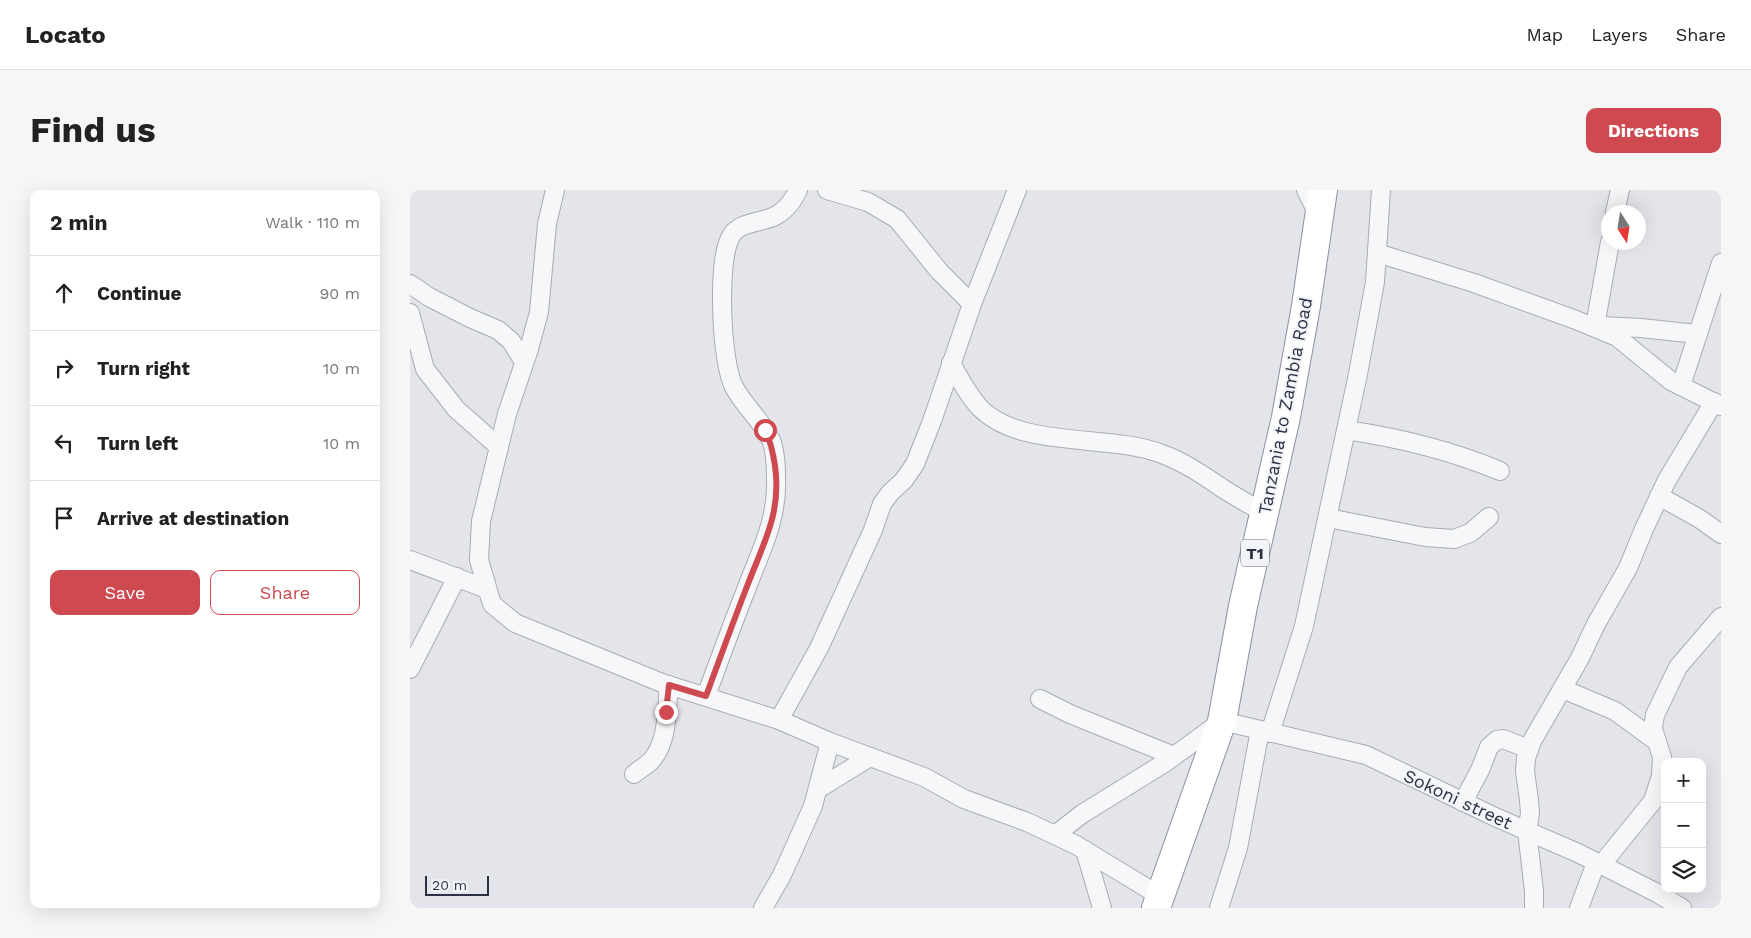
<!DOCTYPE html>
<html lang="en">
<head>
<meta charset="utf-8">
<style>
	:root { --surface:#fff; --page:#f6f6f6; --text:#222; --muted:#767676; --line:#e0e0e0; --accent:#cf4951 }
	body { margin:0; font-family:"Work Sans",sans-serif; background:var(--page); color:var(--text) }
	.controls { position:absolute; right:15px; bottom:15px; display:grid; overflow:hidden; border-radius:10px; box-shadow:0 5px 20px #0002 }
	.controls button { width:45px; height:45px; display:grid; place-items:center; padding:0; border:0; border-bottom:1px solid var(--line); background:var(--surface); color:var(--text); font:25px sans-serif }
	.compass { position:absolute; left:1191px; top:15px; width:45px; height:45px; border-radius:50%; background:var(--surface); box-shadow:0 5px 20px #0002; rotate:168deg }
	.scale { position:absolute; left:15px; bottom:12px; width:64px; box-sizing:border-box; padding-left:5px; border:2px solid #2a3143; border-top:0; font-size:14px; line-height:18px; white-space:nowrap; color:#2a3143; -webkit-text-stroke:4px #f3f4f8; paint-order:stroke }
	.stop { position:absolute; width:15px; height:15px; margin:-11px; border:4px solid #cf4951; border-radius:50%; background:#fff }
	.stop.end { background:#cf4951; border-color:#fff; box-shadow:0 1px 5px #0008 }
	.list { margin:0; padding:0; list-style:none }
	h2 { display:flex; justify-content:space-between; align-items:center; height:65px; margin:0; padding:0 20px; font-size:21px }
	h2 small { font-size:16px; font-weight:400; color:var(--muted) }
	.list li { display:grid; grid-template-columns:32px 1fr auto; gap:15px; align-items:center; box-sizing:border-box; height:75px; padding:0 20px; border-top:1px solid var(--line) }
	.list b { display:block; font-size:19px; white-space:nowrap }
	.list em { font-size:16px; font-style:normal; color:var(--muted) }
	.actions { display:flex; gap:10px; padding:15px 20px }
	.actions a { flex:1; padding:11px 0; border:1px solid var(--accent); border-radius:10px; text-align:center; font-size:18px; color:var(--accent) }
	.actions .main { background:var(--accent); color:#fff }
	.icon { flex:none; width:28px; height:28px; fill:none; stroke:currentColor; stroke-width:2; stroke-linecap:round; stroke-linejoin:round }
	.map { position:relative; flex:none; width:1311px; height:718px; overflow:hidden; border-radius:10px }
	header { display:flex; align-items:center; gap:30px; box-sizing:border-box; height:70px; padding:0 25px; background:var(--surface); border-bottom:1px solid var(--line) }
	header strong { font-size:24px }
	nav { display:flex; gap:28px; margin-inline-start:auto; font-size:18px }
	.intro { display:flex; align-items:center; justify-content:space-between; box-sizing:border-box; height:120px; padding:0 30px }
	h1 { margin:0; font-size:35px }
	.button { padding:12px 22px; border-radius:10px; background:var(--accent); color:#fff; font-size:18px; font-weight:700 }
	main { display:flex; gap:30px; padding:0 30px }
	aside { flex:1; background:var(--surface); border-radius:10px; box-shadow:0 5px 20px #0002 }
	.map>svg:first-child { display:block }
</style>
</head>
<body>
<header>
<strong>Locato</strong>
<nav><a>Map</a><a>Layers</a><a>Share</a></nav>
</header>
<div class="intro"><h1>Find us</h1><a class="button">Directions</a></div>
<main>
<aside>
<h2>2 min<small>Walk · 110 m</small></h2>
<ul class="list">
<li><svg class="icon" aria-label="ahead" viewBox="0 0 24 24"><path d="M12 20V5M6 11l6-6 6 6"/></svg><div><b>Continue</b></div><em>90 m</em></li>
<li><svg class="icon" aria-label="right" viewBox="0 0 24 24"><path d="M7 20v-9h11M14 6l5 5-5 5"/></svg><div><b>Turn right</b></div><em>10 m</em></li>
<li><svg class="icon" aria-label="left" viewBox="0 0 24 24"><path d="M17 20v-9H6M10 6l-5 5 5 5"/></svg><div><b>Turn left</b></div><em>10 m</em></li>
<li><svg class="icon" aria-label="arrive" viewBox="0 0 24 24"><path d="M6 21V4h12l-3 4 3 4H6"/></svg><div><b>Arrive at destination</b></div></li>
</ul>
<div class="actions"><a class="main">Save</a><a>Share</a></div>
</aside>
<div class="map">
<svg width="1311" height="718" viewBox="0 0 1311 718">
	<rect width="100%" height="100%" fill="#e3e5eb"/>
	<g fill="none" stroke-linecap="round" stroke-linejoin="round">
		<defs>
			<g id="street">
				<polyline points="145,0 137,34 129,122 119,159 97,224 71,331 69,370 82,414 105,433 252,493 369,530 420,552 514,587 554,609 617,632 666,655 750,706"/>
				<polyline points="417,0 458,12 487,29 529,81 562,114"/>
				<polyline points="896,0 909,26"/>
				<polyline points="1205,22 1210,0"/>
				<polyline points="967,63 1064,93 1166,130 1207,147 1261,191 1311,216"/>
				<polyline points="0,94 19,107 60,128 88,140 101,151 114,172"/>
				<polyline points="0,123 15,179 46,219 89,257"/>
				<polyline points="1185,136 1200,52"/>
				<polyline points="1191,136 1231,138 1287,144"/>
				<path d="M541,173C549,188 558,205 570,218C612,260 699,243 752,264C774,272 793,285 812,298C826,307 840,315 855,323"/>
				<polyline points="1271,196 1311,73"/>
				<path d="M936,240C990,248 1040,260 1090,281"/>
				<polyline points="1249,306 1290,329 1311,344"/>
				<polyline points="918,328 1015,347 1044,349 1060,343 1079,327"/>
				<polyline points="0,370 77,399"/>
				<polyline points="0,479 47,387"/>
				<polyline points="1153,499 1205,521 1246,551"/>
				<path d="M296,506C309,471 322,435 336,400C350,362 368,330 366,288C366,277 365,260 361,250C352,231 334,216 324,197C311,172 307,74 320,48C327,32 349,33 363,27C374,22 383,11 388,0"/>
				<polyline points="630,509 660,524 764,566"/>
				<polyline points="369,530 409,458 463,340 472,314 480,303 494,290 505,274 522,231 562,114 607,0"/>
				<polyline points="860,543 894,436 948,184 965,92 971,0"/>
				<path d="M224,584C229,580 235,576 240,572C259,552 256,521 259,495"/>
				<polyline points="408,599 460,567"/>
				<polyline points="1053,612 1070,580 1079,557 1087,550 1093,549 1119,559"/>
				<polyline points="645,645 672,624 756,572 812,531 956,565 1085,627 1168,663 1247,703 1272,718"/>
				<polyline points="675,660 692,718"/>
				<polyline points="1191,675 1243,611 1251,586 1252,567 1243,539 1245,525 1268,477 1311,427"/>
				<polyline points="353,718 372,685 403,616 420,552"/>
				<polyline points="809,718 828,658 850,540"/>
				<polyline points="1124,718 1124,701 1117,641 1120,624 1119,610 1115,581 1116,568 1122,551 1170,468 1186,434 1218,378 1234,339 1257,290 1304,212"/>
				<polyline points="1169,718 1186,673"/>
			</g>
			<polyline id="highway" points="746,718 812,531 833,416 876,227 896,116 913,0"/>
		</defs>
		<!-- street casing -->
		<use href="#street" stroke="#a8abb5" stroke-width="20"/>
		<!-- highway casing -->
		<use href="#highway" stroke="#8a91a2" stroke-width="30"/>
		<!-- street -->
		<use href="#street" stroke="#f6f7f9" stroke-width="18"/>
		<!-- highway -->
		<use href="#highway" stroke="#fff" stroke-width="28"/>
	</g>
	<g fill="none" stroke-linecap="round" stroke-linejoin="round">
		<!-- route -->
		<path stroke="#cf4951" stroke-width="6" d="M256,522L259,495L296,506C309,471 322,435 336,399C352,356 372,324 365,276C363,262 361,252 355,240"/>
	</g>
	<g text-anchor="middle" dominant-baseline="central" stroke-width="4" stroke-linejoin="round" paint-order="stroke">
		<!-- shield labels -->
		<rect fill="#f3f4f8" stroke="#666c79" stroke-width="1" x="831" y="349.5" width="28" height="27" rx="4"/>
		<g font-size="16" font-weight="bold" fill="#2a3143">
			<text x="845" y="363">T1</text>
		</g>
		<!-- street labels -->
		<g font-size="18" fill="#2a3143" stroke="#f3f4f8">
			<text transform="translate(875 216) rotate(-79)">Tanzania to Zambia Road</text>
			<text transform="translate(1048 609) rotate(25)">Sokoni street</text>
		</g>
	</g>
</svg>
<div class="controls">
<button>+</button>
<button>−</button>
<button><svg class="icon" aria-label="layers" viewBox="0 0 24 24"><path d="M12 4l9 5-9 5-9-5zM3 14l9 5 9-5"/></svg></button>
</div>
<svg class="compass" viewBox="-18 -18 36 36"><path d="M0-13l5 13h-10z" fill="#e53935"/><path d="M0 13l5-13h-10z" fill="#767676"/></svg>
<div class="scale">20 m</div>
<div class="stop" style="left:355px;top:240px"></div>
<div class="stop end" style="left:256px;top:522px"></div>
</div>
</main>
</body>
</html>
